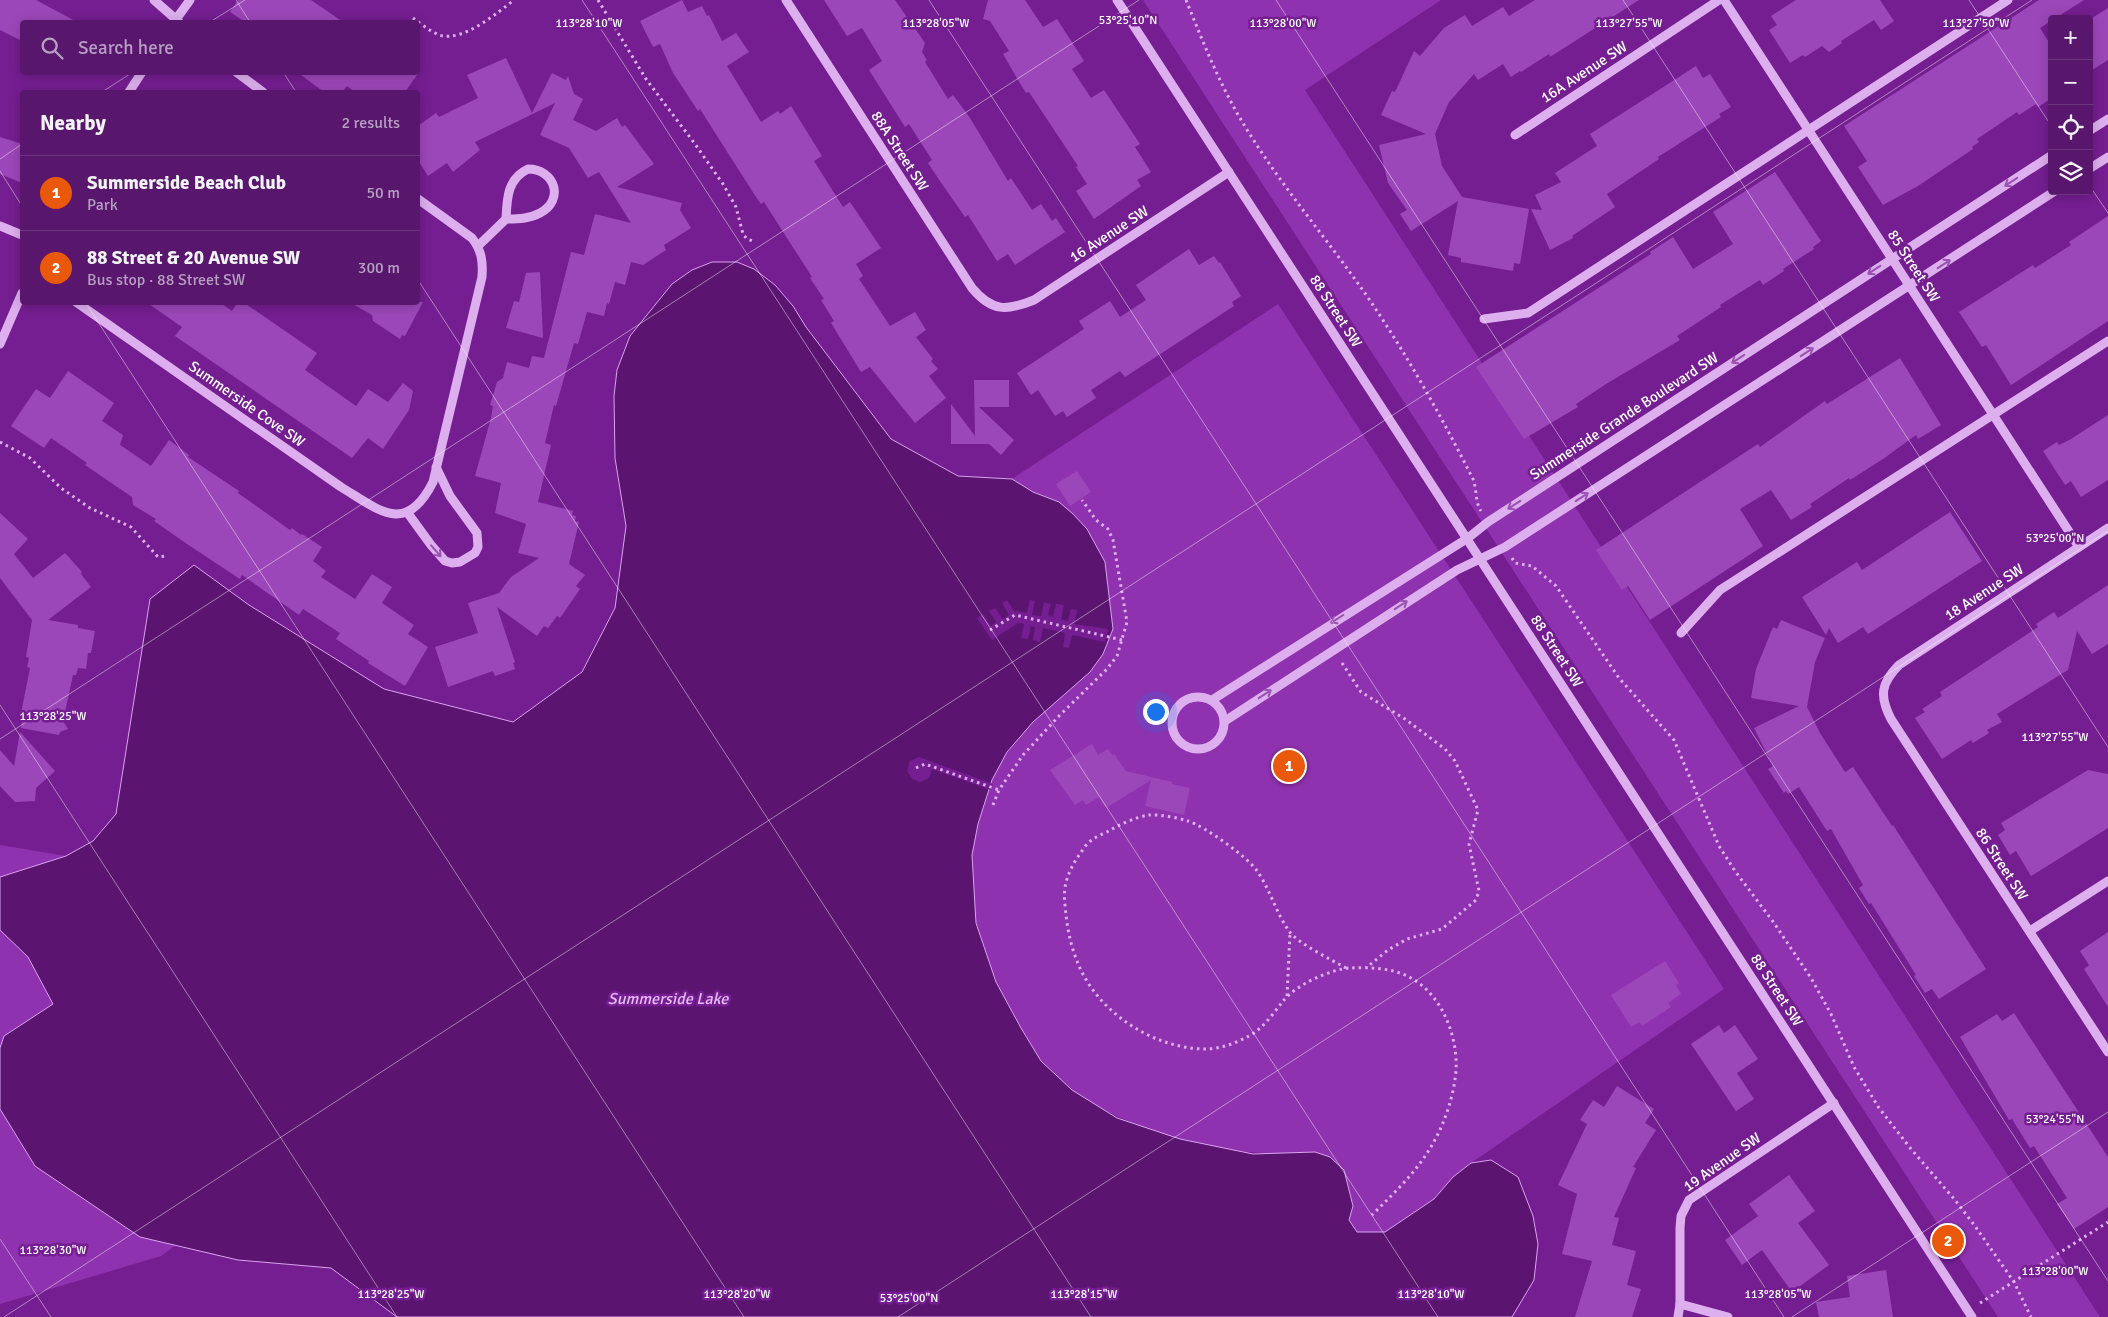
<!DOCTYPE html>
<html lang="en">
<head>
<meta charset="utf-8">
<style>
	:root { --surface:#58166d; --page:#5e1f72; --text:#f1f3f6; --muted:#b79fc2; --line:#6d3580; --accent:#ea580c }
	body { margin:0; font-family:Signika,sans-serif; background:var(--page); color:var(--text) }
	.controls { position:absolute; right:15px; top:15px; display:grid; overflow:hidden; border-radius:5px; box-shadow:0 2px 12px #0003 }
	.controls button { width:45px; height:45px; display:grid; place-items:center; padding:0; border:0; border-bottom:1px solid var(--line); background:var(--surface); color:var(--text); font:25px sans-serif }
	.you { position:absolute; left:1155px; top:711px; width:18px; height:18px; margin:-12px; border:4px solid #fff; border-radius:50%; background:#1a73e8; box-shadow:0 0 0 8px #1a73e833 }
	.badge { display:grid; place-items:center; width:32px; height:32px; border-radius:50%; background:var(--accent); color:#fff; font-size:16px; font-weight:700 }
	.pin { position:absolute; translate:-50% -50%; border:2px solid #fff; box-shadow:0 1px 5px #0006 }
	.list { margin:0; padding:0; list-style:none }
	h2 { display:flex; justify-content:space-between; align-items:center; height:65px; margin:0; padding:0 20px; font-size:21px }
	h2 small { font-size:16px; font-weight:400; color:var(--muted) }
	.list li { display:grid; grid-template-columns:32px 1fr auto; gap:15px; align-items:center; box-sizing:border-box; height:75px; padding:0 20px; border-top:1px solid var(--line) }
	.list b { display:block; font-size:19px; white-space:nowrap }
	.list p { margin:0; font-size:16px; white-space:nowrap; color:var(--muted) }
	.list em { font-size:16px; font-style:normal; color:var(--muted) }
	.icon { flex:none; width:28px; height:28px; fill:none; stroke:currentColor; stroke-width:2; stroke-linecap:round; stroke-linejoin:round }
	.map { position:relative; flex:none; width:2108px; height:1317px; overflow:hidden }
	.search { position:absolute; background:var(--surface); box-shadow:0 2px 12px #0003; left:20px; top:20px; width:400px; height:55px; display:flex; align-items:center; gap:12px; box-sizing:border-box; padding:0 18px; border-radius:5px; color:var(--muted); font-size:19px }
	.panel { position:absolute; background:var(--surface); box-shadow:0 2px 12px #0003; left:20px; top:90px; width:400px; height:215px; border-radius:5px }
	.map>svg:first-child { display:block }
</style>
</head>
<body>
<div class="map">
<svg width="2108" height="1317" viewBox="0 0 2108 1317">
	<rect width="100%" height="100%" fill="#751e91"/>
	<!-- green -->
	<g fill="#8f32af">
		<polygon points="1143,0 1441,0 1305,90 2100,1317 1998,1317"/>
		<path d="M1278,304L1724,989L1471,1163L1453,1177L1434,1199L1385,1232H1357L1349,1220L1353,1206L1315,1152C1236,1160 1139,1137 1073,1091C1027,1059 991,978 977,925C974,913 971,867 972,854C975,829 983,803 992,781C1003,753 1023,733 1043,710C1066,683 1089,656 1113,629L1105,562L1087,529L1073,514L1059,502L1033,492L1012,479Z"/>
		<polygon points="0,845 66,856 0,877"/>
		<polygon points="0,930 28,957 53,1004 4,1036 0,1048"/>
		<polygon points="0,1109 35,1166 140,1237 176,1245 161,1256 0,1304"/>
	</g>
	<!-- water -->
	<polygon fill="#5b1570" stroke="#daa3ef" points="712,262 737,262 754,269 775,285 793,306 806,327 891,439 958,476 1012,479 1033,492 1059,502 1073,514 1087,529 1105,562 1113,629 1103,654 1090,672 1033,722 1007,752 992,780 978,824 972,855 976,923 996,982 1021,1028 1041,1061 1072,1090 1117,1118 1180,1139 1253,1154 1315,1152 1330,1157 1344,1170 1353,1206 1349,1220 1357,1232 1385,1232 1434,1199 1453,1177 1471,1163 1491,1160 1518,1177 1533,1216 1538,1244 1534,1280 1512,1317 397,1317 331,1268 238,1260 140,1237 35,1166 0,1109 0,1048 4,1036 53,1004 28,957 0,930 0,877 66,856 93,841 116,814 150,599 194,565 249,605 384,689 513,722 582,672 615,608 626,526 615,458 614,396 617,370 630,336 672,284 692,270"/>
	<!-- pier -->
	<g fill="#751e91">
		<polygon points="1007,600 1015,612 1017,611 1027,613 1030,600 1035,601 1032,615 1041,616 1044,602 1051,604 1048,615 1053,617 1056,604 1064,605 1061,619 1068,621 1071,609 1077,610 1074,624 1108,629 1105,642 1072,635 1069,648 1063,647 1065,633 1043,628 1040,642 1033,640 1035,627 1031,626 1028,639 1021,638 1024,624 1018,623 992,640 977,618 983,614 991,626 996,622 989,611 995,608 1003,619 1009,615 1002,603"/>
		<polygon points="919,757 993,784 991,790 932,769 929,778 920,782 912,779 907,771 910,761"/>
	</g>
	<!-- building -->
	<g fill="#9c47b9">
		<polygon points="0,0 36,0 77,22 22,22 22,41 0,30"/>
		<polygon points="238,0 311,0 343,22 245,22 230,12"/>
		<polygon points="682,0 688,12 702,6 707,16 709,15 722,41 736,33 749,52 727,66 761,122 778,111 780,114 791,106 822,156 814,161 843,207 850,202 881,248 856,264 863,276 859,279 890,326 915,312 926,330 916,337 933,359 931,361 938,369 929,376 946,398 915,423 870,367 861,372 831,323 834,321 821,300 824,299 810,278 812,277 764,202 761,204 754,194 700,109 698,111 673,73 660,44 653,47 640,21"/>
		<polygon points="824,0 895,0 925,43 922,52 927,60 925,62 948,99 953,95 970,118 1008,181 1011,178 1032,210 1041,204 1052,221 1056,218 1065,232 1015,265 1008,254 997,261 968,215 965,217 940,181 928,163 932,160 909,124 905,127 869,70 882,61 862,28 847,36"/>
		<polygon points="988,0 1025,0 1043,27 1057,19 1084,61 1072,69 1091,98 1104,90 1140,144 1135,147 1151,172 1137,180 1141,186 1094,219 1076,191 1087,184 1076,167 1078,166 1029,92 1026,93 1018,80 1003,54 1009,51 990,21 983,19"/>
		<polygon points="1535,0 1639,0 1550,57 1549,54 1521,72 1520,71 1511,77 1503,64 1478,80 1474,74 1449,102 1435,134 1442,166 1462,197 1529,209 1520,264 1514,263 1513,271 1461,262 1461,258 1448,255 1458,201 1411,231 1400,214 1407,210 1388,183 1379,145 1426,134 1381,115 1392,91 1395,92 1414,51 1420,56 1444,28 1465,15 1472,26 1503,7 1509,16"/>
		<polygon points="1796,0 1880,0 1894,21 1881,30 1874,20 1841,41 1842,43 1829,52 1822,46 1805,57 1803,55 1790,63 1769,30 1777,25 1771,16"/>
		<polygon points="2039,0 2084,0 2040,28 2052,47 2052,98 2038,107 2036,104 2019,115 2017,112 1977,139 1979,142 1972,147 1973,149 1918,186 1883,205 1858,167 1867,161 1844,126"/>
		<polygon points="2108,8 2108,60 2089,72 2089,20"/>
		<polygon points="506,58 532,113 552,73 566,80 568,76 574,94 583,99 573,120 596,131 617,118 622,127 625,125 654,164 617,187 682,203 680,210 691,228 664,245 666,250 643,265 631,262 625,285 615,282 609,304 607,303 604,316 587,312 578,344 574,343 556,406 554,405 545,443 551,445 538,502 573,511 572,515 576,516 575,521 579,522 569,564 585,575 576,586 580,589 560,618 557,616 548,628 544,626 537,636 497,607 515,662 513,663 515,669 495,676 493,671 448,687 435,647 478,633 468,603 499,593 511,577 539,558 518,553 526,524 495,513 501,483 475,476 491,418 493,406 490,405 497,382 503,378 507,362 529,368 532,356 544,358 571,252 584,255 595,214 631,223 599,172 588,178 569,148 540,135 555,103 475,142 480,150 453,172 447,163 428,176 418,160 418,126 436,113 439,117 478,98 467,75"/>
		<polygon points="1696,66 1703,78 1710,74 1731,107 1719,114 1721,117 1658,157 1659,159 1607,194 1615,207 1572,236 1573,238 1550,250 1531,209 1542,210 1535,195 1561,182 1555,173 1597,146 1590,134"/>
		<polygon points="297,72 419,72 405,92 355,92 347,86 342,92 324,92"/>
		<polygon points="0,137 22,144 22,183 0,174"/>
		<polygon points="1775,172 1821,241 1813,247 1814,249 1783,269 1784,271 1763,285 1760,280 1720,305 1721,307 1677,336 1680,340 1606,384 1576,404 1578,407 1524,439 1476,367 1651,254 1650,252 1673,237 1693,269 1733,244 1713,212"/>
		<polygon points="2108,216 2108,321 2011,385 1986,345 1982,347 1959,312 2033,265 2035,268 2071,245 2069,242"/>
		<polygon points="1189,249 1199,265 1214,256 1219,263 1220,262 1241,296 1232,302 1234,306 1125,377 1120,371 1091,390 1096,398 1067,417 1063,411 1055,416 1038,390 1031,395 1017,373 1084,329 1079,321 1110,301 1120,317 1146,300 1136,285"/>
		<polygon points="540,272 543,338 506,328 514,301 519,302 526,273"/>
		<polygon points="146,302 219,302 232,311 238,302 243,302 317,353 305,370 356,406 368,389 388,402 403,383 413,391 409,410 383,449 368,438 352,458 175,336 182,327"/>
		<polygon points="349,302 423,302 405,336 402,335 400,339 373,321 372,315"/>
		<polygon points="1900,358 1941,425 1918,439 1916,435 1883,459 1850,480 1849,478 1810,504 1812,507 1791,520 1771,490 1740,509 1763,546 1650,620 1628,586 1622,590 1596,550 1758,444 1760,447 1825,401 1827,404"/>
		<polygon points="68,371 114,403 102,421 123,435 120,445 151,466 169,440 189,455 188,457 239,491 238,493 290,530 292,528 301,535 302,534 322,547 313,561 326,571 321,577 355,599 372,574 392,587 382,603 414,625 408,634 428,647 405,686 368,663 369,661 336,639 340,633 303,609 299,615 242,575 240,579 187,544 154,521 156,519 133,505 132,497 85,465 87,463 51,438 44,448 11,426 36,389 50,398"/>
		<polygon points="974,380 1009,380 1009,407 979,407 1014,440 1001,455 989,444 951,444 951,404 975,436"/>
		<polygon points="2108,415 2108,480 2081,497 2071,481 2065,485 2043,451 2057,442 2059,445 2071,439"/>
		<polygon points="1077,471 1091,492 1070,506 1056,484"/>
		<polygon points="1950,512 1982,561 1868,634 1863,627 1838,643 1829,628 1826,635 1802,597 1857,562 1862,570"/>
		<polygon points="0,513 28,539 14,554 33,578 65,553 82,572 81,574 91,587 48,620 78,625 78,628 95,631 91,653 88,653 86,669 78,668 76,675 73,675 63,721 68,729 60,732 59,735 21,728 22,719 20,718 30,668 27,667 29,658 26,657 32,620 0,578"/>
		<polygon points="2108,585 2108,644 2092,654 2077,631 2068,670 1997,714 2002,722 1987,730 1989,733 1973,743 1971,740 1942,759 1915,718 1925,712 1922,709 1942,696 1940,692 2038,627 2036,624 2054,612 2058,618"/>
		<polygon points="1781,620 1825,638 1815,662 1807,707 1820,733 1845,772 1853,767 1892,826 1893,825 1986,969 1939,999 1932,989 1925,993 1914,976 1916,975 1871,903 1869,904 1859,888 1863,885 1831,829 1827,831 1799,787 1788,794 1786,791 1784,793 1768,769 1773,766 1754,728 1799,706 1751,698 1756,669 1773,627 1777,629"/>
		<polygon points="20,732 55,771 36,788 35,801 15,802 0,786 0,750 14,766"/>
		<polygon points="1092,744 1098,755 1108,749 1112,755 1114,754 1126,771 1172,782 1172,784 1190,788 1184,815 1145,806 1151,780 1106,808 1099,797 1086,805 1083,800 1075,805 1050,770"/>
		<polygon points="2088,770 2108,774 2108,828 2031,876 2016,851 2010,855 1998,835 2005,830 2001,823"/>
		<polygon points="2108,932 2108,1007 2084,969 2089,965 2080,951"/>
		<polygon points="1665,961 1679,983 1676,985 1681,994 1668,1003 1671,1007 1642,1026 1639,1022 1631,1027 1611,995"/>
		<polygon points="2014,1013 2108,1157 2108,1207 2074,1229 2057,1204 2067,1198 2034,1146 2030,1148 2012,1119 2009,1120 1960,1037 1997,1014 2002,1021"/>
		<polygon points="1719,1025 1724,1033 1735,1025 1758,1059 1737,1073 1754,1099 1736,1111 1691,1044"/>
		<polygon points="1617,1086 1654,1109 1645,1123 1656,1130 1633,1167 1636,1168 1614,1217 1619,1218 1612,1245 1636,1251 1627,1285 1641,1289 1632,1317 1575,1317 1592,1261 1562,1254 1577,1194 1558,1185 1587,1124 1580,1120 1593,1100 1604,1107"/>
		<polygon points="1789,1175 1815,1211 1798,1223 1829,1265 1792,1292 1762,1250 1742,1265 1725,1240 1758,1216 1749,1204"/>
		<polygon points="1886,1270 1893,1317 1819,1317 1816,1302 1850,1297 1847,1276"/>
	</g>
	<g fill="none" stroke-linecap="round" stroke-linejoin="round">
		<!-- path -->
		<g stroke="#ddafee" stroke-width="3" stroke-dasharray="2.5 4" stroke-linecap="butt">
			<polyline points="598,0 646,79 695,144 723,184 736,207 743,234 747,239 753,241"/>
			<path d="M1186,0C1205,47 1223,93 1251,136C1285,190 1326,238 1362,289C1404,349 1440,414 1473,479C1477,489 1475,502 1481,511"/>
			<path d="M413,18C421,24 430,31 439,35C462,43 497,13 514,0"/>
			<polyline points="0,442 30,458 61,488 90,508 131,527 158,557 167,556"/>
			<polyline points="1512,558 1515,563 1532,566 1556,586 1619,678 1674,740 1719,846 1735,871 1774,923 1811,978 1831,1014 1854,1067 1879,1108 1911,1149 1955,1200 1975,1226 2014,1282 2031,1317"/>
			<polyline points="990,630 1015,615 1122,640"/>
			<polyline points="1342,663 1361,692 1405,719 1445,749 1455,761 1478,810 1469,844 1479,891 1476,900 1442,929 1407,939 1388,950 1366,968"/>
			<polyline points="916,768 925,764 999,790"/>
			<polyline points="993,805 999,790 1023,755 1058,717 1107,669 1117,656 1127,622 1113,540 1108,529 1096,520 1082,500"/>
			<path d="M1346,968C1332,960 1297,943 1289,931C1276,913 1270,889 1257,871C1248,857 1204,826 1188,821C1178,818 1160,814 1149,815C1136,817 1118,825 1107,832C1098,836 1089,840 1084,848C1071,866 1062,882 1065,905C1067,930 1072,954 1084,976C1107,1018 1158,1049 1206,1049C1220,1049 1236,1043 1249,1036C1264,1028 1274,1012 1284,1000C1296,985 1331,969 1350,968C1369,967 1394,968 1411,978C1442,995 1458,1036 1456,1071C1454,1093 1447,1116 1437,1136C1420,1169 1398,1189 1372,1215"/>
			<polyline points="1287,996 1290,933"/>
			<polyline points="1980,1303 2108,1222"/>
		</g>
		<!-- minor -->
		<g stroke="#ddafee" stroke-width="9">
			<polyline points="154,0 179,22"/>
			<path d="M786,0L972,288C992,312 1007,311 1034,300L1229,172"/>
			<polyline points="1117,0 1972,1317"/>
			<polyline points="1724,0 2079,547"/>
			<polyline points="174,22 190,0"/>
			<polyline points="236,72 263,92"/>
			<polyline points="129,92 142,72"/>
			<polyline points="2089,131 2108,119"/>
			<polyline points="1515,135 1719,0"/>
			<path d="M528,169C555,169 565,200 540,213C529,219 518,219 506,219C507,199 507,179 528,169Z"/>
			<polyline points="2089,169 2108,157"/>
			<polyline points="0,226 22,235"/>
			<polyline points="478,246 506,219"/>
			<path d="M76,302L341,487C379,510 406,536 433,482L482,277C483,262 482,251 472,238L418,199"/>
			<polyline points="1484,319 1528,313 2008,0"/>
			<polyline points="0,344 22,293"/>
			<polyline points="407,512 431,545 445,561 452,563 460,562 475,553 478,547 477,533 450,496 436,467"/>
			<path d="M2108,528L1899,665C1881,683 1879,696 1891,719L2108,1052"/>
			<polyline points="1681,633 1720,590 2108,341"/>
			<circle cx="1198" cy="723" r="26"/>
			<polyline points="1212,700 1468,538 1488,522 2052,155"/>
			<polyline points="1225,721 1457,570 1505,547 2055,191"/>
			<polyline points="2030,931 2108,881"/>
			<polyline points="1680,1304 1728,1317"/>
			<polyline points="1678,1317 1680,1304 1680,1228 1681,1216 1689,1200 1834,1103"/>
		</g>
	</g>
	<!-- one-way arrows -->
	<defs><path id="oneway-shaft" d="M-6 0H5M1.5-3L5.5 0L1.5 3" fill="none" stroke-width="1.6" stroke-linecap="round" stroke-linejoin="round" transform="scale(1.25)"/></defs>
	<g stroke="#9951b2">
		<use href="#oneway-shaft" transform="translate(2011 182) rotate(147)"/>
		<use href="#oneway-shaft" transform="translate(1944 264) rotate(-33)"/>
		<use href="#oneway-shaft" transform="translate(1874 270) rotate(147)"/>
		<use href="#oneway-shaft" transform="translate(1807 352) rotate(-33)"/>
		<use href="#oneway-shaft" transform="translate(1738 359) rotate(147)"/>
		<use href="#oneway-shaft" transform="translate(1582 497) rotate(-33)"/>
		<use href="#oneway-shaft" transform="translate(1514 505) rotate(147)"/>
		<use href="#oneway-shaft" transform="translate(436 551) rotate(49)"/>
		<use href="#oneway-shaft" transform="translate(1401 605) rotate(-33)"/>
		<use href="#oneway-shaft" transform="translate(1337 619) rotate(148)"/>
		<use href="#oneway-shaft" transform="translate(1265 694) rotate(-33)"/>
	</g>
	<!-- ticks -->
	<path fill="none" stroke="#fff" stroke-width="1" stroke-opacity="0.45" d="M236,0L250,22M582,0L1438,1317M929,0L1784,1317M1276,0L2108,1281M1623,0L2108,747M1969,0L2052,127M210,22L245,0M283,72L296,92M102,92L133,72M0,159L22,144M0,171L22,206M2089,185L2108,213M418,280L1091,1317M85,302L744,1317M0,705L397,1317M0,739L1139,0M0,1239L51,1317M4,1317L2032,0M898,1317L2108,531M1792,1317L2108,1112"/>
	<g text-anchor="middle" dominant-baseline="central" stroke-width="5" stroke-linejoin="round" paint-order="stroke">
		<!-- street labels -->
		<g font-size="15" fill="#fff" stroke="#751e91">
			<text transform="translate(1584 72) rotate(-33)">16A Avenue SW</text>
			<text transform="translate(900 151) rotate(57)">88A Street SW</text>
			<text transform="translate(1109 234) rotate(-33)">16 Avenue SW</text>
			<text transform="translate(1914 266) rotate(57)">85 Street SW</text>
			<text transform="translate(1336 311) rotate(57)">88 Street SW</text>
			<text transform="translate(247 404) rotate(35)">Summerside Cove SW</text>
			<text transform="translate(1624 416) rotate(-33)">Summerside Grande Boulevard SW</text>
			<text transform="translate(1984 592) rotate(-33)">18 Avenue SW</text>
			<text transform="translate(1557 651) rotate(57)">88 Street SW</text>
			<text transform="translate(2002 864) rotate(57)">86 Street SW</text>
			<text transform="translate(1777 990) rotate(57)">88 Street SW</text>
			<text transform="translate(1722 1162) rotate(-35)">19 Avenue SW</text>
		</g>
		<!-- water labels -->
		<g font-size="16" font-style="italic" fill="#e5bbf4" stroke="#751e91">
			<text x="668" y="999">Summerside Lake</text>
		</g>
	</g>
	<g font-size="12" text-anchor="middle" fill="#fff" stroke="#751e91" stroke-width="5" stroke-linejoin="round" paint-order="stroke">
		<text x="1128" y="24">53°25'10"N</text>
		<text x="1976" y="27">113°27'50"W</text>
		<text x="589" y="27">113°28'10"W</text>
		<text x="1283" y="27">113°28'00"W</text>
		<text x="1629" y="27">113°27'55"W</text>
		<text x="936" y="27">113°28'05"W</text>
		<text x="2055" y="542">53°25'00"N</text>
		<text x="53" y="720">113°28'25"W</text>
		<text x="2055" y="741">113°27'55"W</text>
		<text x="2055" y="1123">53°24'55"N</text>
		<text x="53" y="1254">113°28'30"W</text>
		<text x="2055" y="1275">113°28'00"W</text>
		<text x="391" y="1298">113°28'25"W</text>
		<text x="737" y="1298">113°28'20"W</text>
		<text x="1084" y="1298">113°28'15"W</text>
		<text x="1431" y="1298">113°28'10"W</text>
		<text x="1778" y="1298">113°28'05"W</text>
		<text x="909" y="1302">53°25'00"N</text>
	</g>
</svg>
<div class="controls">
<button>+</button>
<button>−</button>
<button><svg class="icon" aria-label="locate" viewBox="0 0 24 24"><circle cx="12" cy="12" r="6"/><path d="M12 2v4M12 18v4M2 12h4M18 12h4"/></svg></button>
<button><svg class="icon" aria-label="layers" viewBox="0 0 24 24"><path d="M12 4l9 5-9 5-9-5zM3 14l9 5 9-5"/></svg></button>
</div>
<div class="you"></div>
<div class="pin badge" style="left:1289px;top:766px">1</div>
<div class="pin badge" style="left:1948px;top:1241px">2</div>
<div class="search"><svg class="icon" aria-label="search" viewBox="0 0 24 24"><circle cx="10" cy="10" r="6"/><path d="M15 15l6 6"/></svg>Search here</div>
<section class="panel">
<h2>Nearby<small>2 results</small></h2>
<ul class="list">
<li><span class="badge">1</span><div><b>Summerside Beach Club</b><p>Park</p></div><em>50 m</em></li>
<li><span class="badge">2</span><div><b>88 Street &amp; 20 Avenue SW</b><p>Bus stop · 88 Street SW</p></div><em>300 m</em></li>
</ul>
</section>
</div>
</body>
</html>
